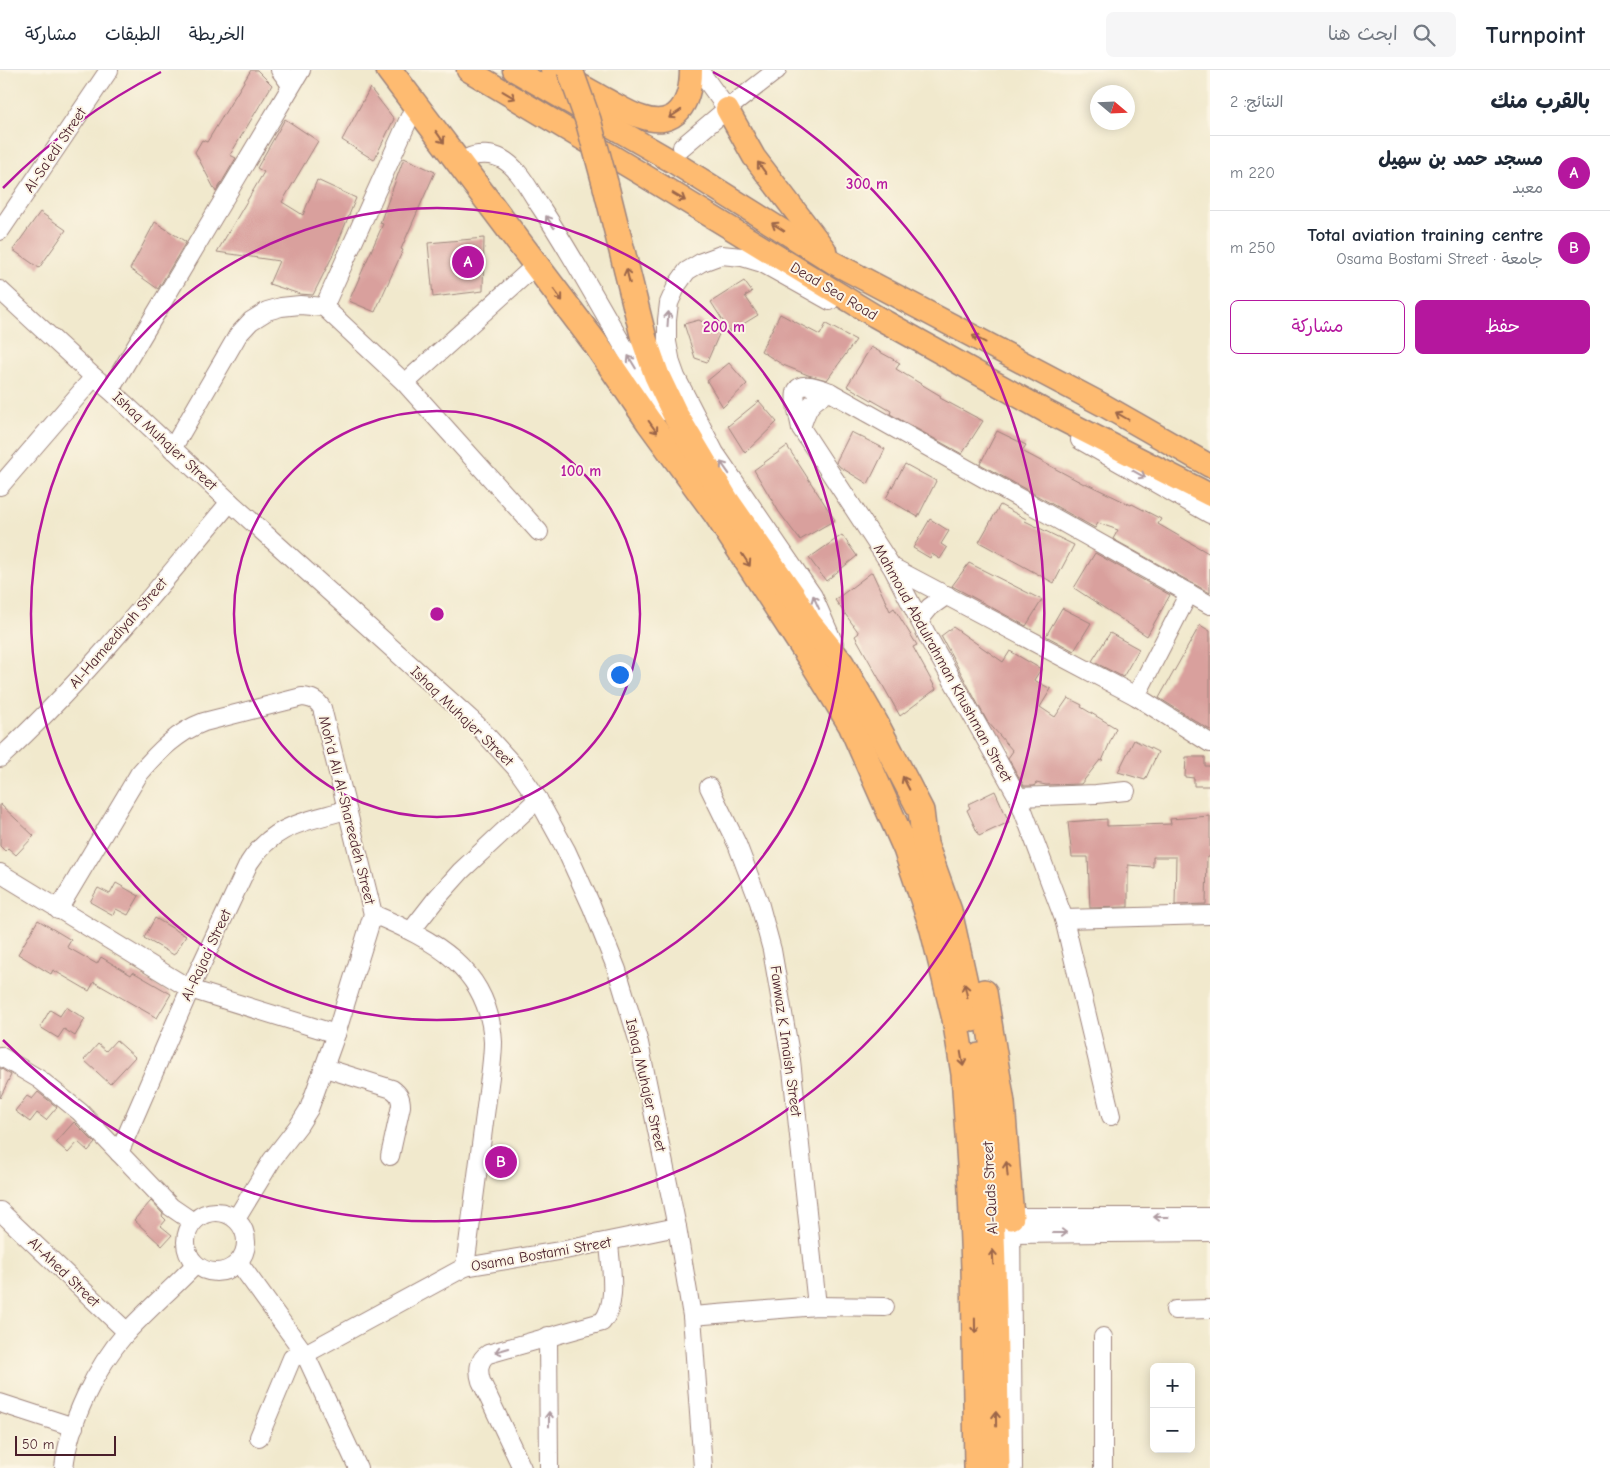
<!DOCTYPE html>
<html lang="ar">
<head>
<meta charset="utf-8">
<style>
	:root { --surface:#fff; --page:#f6f6f7; --text:#1f2937; --muted:#747a83; --line:#e0e1e3; --accent:#b5179e }
	body { margin:0; font-family:"Comic Neue","Playpen Sans Arabic",sans-serif; background:var(--page); color:var(--text); direction:rtl }
	.controls { position:absolute; right:15px; bottom:15px; display:grid; overflow:hidden; border-radius:8px; box-shadow:0 2px 12px #0003 }
	.controls button { width:45px; height:45px; display:grid; place-items:center; padding:0; border:0; border-bottom:1px solid var(--line); background:var(--surface); color:var(--text); font:25px sans-serif }
	.compass { position:absolute; left:1090px; top:15px; width:45px; height:45px; border-radius:50%; background:var(--surface); box-shadow:0 2px 12px #0003; rotate:109deg }
	.scale { position:absolute; left:15px; bottom:12px; width:101px; box-sizing:border-box; padding-left:5px; border:2px solid #4a1f2b; border-top:0; font-size:14px; line-height:18px; white-space:nowrap; color:#4a1f2b; -webkit-text-stroke:4px #fcf5e5; paint-order:stroke }
	.you { position:absolute; left:619px; top:604px; width:18px; height:18px; margin:-12px; border:4px solid #fff; border-radius:50%; background:#1a73e8; box-shadow:0 0 0 8px #1a73e833 }
	.badge { display:grid; place-items:center; width:32px; height:32px; border-radius:50%; background:var(--accent); color:#fff; font-size:16px; font-weight:700 }
	.pin { position:absolute; translate:-50% -50%; border:2px solid #fff; box-shadow:0 1px 5px #0006 }
	.list { margin:0; padding:0; list-style:none }
	h2 { display:flex; justify-content:space-between; align-items:center; height:65px; margin:0; padding:0 20px; font-size:21px }
	h2 small { font-size:16px; font-weight:400; color:var(--muted) }
	.list li { display:grid; grid-template-columns:32px 1fr auto; gap:15px; align-items:center; box-sizing:border-box; height:75px; padding:0 20px; border-top:1px solid var(--line) }
	.list b { display:block; font-size:19px; white-space:nowrap }
	.list p { margin:0; font-size:16px; white-space:nowrap; color:var(--muted) }
	.list em { font-size:16px; font-style:normal; color:var(--muted) }
	.actions { display:flex; gap:10px; padding:15px 20px }
	.actions a { flex:1; padding:11px 0; border:1px solid var(--accent); border-radius:8px; text-align:center; font-size:18px; color:var(--accent) }
	.actions .main { background:var(--accent); color:#fff }
	.icon { flex:none; width:28px; height:28px; fill:none; stroke:currentColor; stroke-width:2; stroke-linecap:round; stroke-linejoin:round }
	.map { position:relative; flex:none; width:1210px; height:1398px; overflow:hidden; direction:ltr }
	header { display:flex; align-items:center; gap:30px; box-sizing:border-box; height:70px; padding:0 25px; background:var(--surface); border-bottom:1px solid var(--line) }
	header strong { font-size:24px }
	nav { display:flex; gap:28px; margin-inline-start:auto; font-size:18px }
	.search { width:350px; height:45px; background:var(--page); display:flex; align-items:center; gap:12px; box-sizing:border-box; padding:0 18px; border-radius:8px; color:var(--muted); font-size:19px }
	main { display:flex }
	aside { flex:1; background:var(--surface) }
	.map>svg:first-child { display:block }
</style>
</head>
<body>
<header>
<strong>Turnpoint</strong>
<div class="search"><svg class="icon" aria-label="search" viewBox="0 0 24 24"><circle cx="10" cy="10" r="6"/><path d="M15 15l6 6"/></svg>ابحث هنا</div>
<nav><a>الخريطة</a><a>الطبقات</a><a>مشاركة</a></nav>
</header>
<main>
<aside>
<h2>بالقرب منك<small>النتائج: 2</small></h2>
<ul class="list">
<li><span class="badge">A</span><div><b>مسجد حمد بن سهيل</b><p>معبد</p></div><em>220 m</em></li>
<li><span class="badge">B</span><div><b>Total aviation training centre</b><p>جامعة · Osama Bostami Street</p></div><em>250 m</em></li>
</ul>
<div class="actions"><a class="main">حفظ</a><a>مشاركة</a></div>
</aside>
<div class="map">
<svg width="1210" height="1398" viewBox="0 0 1210 1398">
	<rect width="100%" height="100%" fill="#fcf5e5"/>
	<filter id="ink" filterUnits="userSpaceOnUse"><feTurbulence type="fractalNoise" baseFrequency=".02" numOctaves="2"/><feDisplacementMap in="SourceGraphic" scale="10" xChannelSelector="R" yChannelSelector="G"/><feConvolveMatrix kernelMatrix="1 2 1 2 8 2 1 2 1" color-interpolation-filters="sRGB"/></filter>
	<filter id="wash" filterUnits="userSpaceOnUse"><feTurbulence type="fractalNoise" baseFrequency=".0096" numOctaves="4" result="noise"/><feDisplacementMap in="SourceGraphic" scale="20" xChannelSelector="R" yChannelSelector="G"/><feGaussianBlur stdDeviation="1.12" result="paint"/><feColorMatrix in="noise" values="0 0 0 0 0 0 0 0 0 0 0 0 0 0 0 0 0 1.4 0 .05"/><feComposite in="paint" operator="in"/></filter>
	<g filter="url(#wash)">
		<rect width="100%" height="100%" fill="#f1e9cd"/>
		<g id="blocks">
			<!-- building -->
			<g fill="#d9a09d">
				<polygon points="251,0 257,0 272,15 230,85 236,88 216,122 195,82 202,70 207,72"/>
				<polygon points="370,18 394,49 374,90 342,70"/>
				<polygon points="285,49 318,71 282,132 303,145 317,110 356,128 332,187 313,225 300,224 269,214 279,191 217,182 264,102 257,98"/>
				<polygon points="404,88 435,102 401,179 403,180 375,242 349,231 383,154 380,153"/>
				<polygon points="40,142 66,160 39,198 13,180"/>
				<polygon points="155,152 186,172 158,219 130,199"/>
				<polygon points="484,168 483,221 433,227 428,173"/>
				<polygon points="744,211 752,222 745,226 758,245 730,262 711,232"/>
				<polygon points="780,244 820,265 826,254 856,270 827,310 808,305 783,295 761,281"/>
				<polygon points="699,250 720,262 707,292 695,288 684,254"/>
				<polygon points="871,277 900,293 896,299 941,326 940,328 983,351 962,384 890,344 891,341 847,316"/>
				<polygon points="729,293 747,314 723,337 707,311"/>
				<polygon points="759,331 777,352 745,383 728,356"/>
				<polygon points="997,361 1026,375 1022,381 1084,414 1085,413 1131,435 1132,434 1161,449 1158,454 1210,484 1210,523 1113,469 1118,460 1098,453 1095,458 980,394"/>
				<polygon points="851,362 885,379 868,414 840,397 836,392"/>
				<polygon points="787,376 835,450 800,470 779,442 754,400"/>
				<polygon points="905,394 936,411 918,447 886,428"/>
				<polygon points="1000,435 1026,449 1025,451 1074,475 1054,513 979,472"/>
				<polygon points="930,449 949,461 941,474 947,478 940,489 932,484 930,488 913,478"/>
				<polygon points="842,465 857,486 826,511 809,488"/>
				<polygon points="1095,483 1170,525 1147,566 1074,518"/>
				<polygon points="969,493 1042,530 1026,556 952,516"/>
				<polygon points="872,502 890,541 894,538 917,575 913,577 936,619 900,646 855,566 859,563 835,530"/>
				<polygon points="1062,538 1091,553 1074,581 1046,566"/>
				<polygon points="1200,555 1210,561 1210,660 1159,628"/>
				<polygon points="953,557 1003,592 1010,581 1041,599 1034,610 1051,619 1040,637 1055,647 1068,628 1082,635 1081,637 1116,658 1102,691 1100,690 1081,714 1046,715 1036,713 1034,716 1024,716 1008,688 1013,681 987,651 941,566"/>
				<polygon points="1110,563 1139,579 1123,607 1092,591"/>
				<polygon points="1134,670 1158,682 1145,710 1118,702"/>
				<polygon points="1186,687 1205,687 1205,696 1210,696 1210,716 1194,716 1194,708 1185,707"/>
				<polygon points="995,721 1009,752 979,766 967,740 970,738 968,734"/>
				<polygon points="0,734 34,766 16,785 8,778 5,781 0,776"/>
				<polygon points="1210,746 1210,787 1207,787 1206,834 1175,835 1176,787 1153,787 1153,797 1128,795 1128,837 1090,838 1088,787 1072,787 1068,752 1107,749 1107,756 1171,754 1170,749"/>
				<polygon points="116,813 139,826 128,845 116,839 113,845 90,832 98,818 110,824"/>
				<polygon points="155,848 186,866 174,885 144,868"/>
				<polygon points="38,850 71,870 67,877 97,894 101,887 131,905 133,902 171,924 157,948 94,912 89,921 53,900 51,904 18,884"/>
				<polygon points="66,937 85,949 75,966 64,959 58,968 40,957 50,940 60,946"/>
				<polygon points="116,970 135,987 110,1014 84,990 98,974 106,981"/>
				<polygon points="0,998 11,1005 0,1028"/>
				<polygon points="38,1022 57,1037 46,1050 37,1043 30,1052 15,1041 27,1026 32,1029"/>
				<polygon points="74,1052 95,1073 88,1081 78,1072 68,1083 56,1072"/>
				<polygon points="151,1131 163,1144 162,1146 166,1150 161,1156 172,1165 162,1176 134,1150"/>
			</g>
		</g>
	</g>
	<g filter="url(#ink)">
		<use href="#blocks" fill-opacity="0" stroke="#9e847c" stroke-width="1"/>
		<g fill="none" stroke-linecap="round" stroke-linejoin="round">
			<defs>
				<g id="minor">
					<polyline points="280,0 291,15"/>
					<polyline points="699,0 727,39"/>
					<polyline points="682,77 727,39 777,0"/>
					<path d="M460,96C462,93 465,89 468,88C477,83 493,84 502,89C519,98 529,120 540,136C584,202 619,274 663,341"/>
					<polyline points="0,161 109,0"/>
					<polyline points="0,220 94,307 110,320 230,432 477,655 516,698 538,729 566,780 592,837 617,900 639,973 677,1157 692,1246 703,1398"/>
					<polyline points="830,231 762,193 742,187 721,185 702,192 687,201 677,215 669,233 667,250 667,272 671,293 676,307 715,383 813,526 834,574"/>
					<polyline points="324,237 416,33"/>
					<polyline points="405,313 536,195"/>
					<polyline points="110,320 301,0"/>
					<path d="M801,358C807,338 810,331 830,322"/>
					<polyline points="1080,370 1210,444"/>
					<polyline points="172,379 238,265 251,251 267,241 281,237 300,235 324,237 405,313 539,462"/>
					<polyline points="0,416 94,307"/>
					<polyline points="892,497 1136,626 1210,673"/>
					<polyline points="920,549 930,537 947,525"/>
					<polyline points="1136,626 1189,523"/>
					<path d="M0,688C85,610 156,520 230,432"/>
					<polyline points="709,717 737,774 759,832 772,880 791,990 817,1236"/>
					<polyline points="1018,727 1096,724 1126,721"/>
					<polyline points="0,803 190,919 336,964"/>
					<path d="M58,840L139,704C158,682 177,662 204,652L302,627C312,628 317,630 322,638L373,844L336,964L309,1039L299,1055L272,1090L236,1149"/>
					<path d="M373,844C434,870 489,898 493,972C493,981 492,990 491,999L465,1197"/>
					<polyline points="1064,849 1210,845"/>
					<polyline points="411,861 436,829 461,801 538,729"/>
					<polyline points="0,986 39,1009 80,1042 171,1137 193,1152"/>
					<path d="M325,998L392,1019C399,1024 401,1028 401,1036L390,1086"/>
					<path d="M1111,1046L1064,849L1018,727L927,565L892,497L801,358C794,325 786,305 830,322L1210,535"/>
					<path d="M119,1083L190,919L249,793C274,754 305,752 346,740"/>
					<polyline points="0,1141 127,1262"/>
					<circle cx="216" cy="1172" r="30"/>
					<polyline points="1011,1164 1210,1162"/>
					<polyline points="239,1193 305,1284 358,1398"/>
					<polyline points="1175,1240 1210,1239"/>
					<polyline points="692,1246 817,1236 885,1237"/>
					<polyline points="548,1266 549,1398"/>
					<polyline points="1103,1267 1103,1398"/>
					<polyline points="0,1333 74,1357"/>
					<polyline points="259,1367 292,1288 305,1284 465,1197 565,1180 677,1157"/>
					<path d="M64,1398C69,1352 96,1297 126,1263C148,1239 173,1218 195,1195"/>
					<path d="M522,1398L481,1311C478,1301 478,1290 488,1284L602,1252C619,1233 610,1195 609,1172"/>
					<polyline points="1013,1398 1011,1147 1210,1147"/>
				</g>
				<g id="major">
					<polyline points="468,0 640,103 875,246 1047,342 1210,425"/>
					<polyline points="514,0 675,93 834,193 1105,336 1210,396"/>
					<path d="M552,0C569,9 586,18 603,28C615,34 628,43 641,47C677,60 691,32 691,0"/>
					<polyline points="727,39 754,87 825,180"/>
				</g>
				<g id="highway">
					<polyline points="389,0 595,273 649,352 717,445 810,588 851,655 906,779 932,856 955,949 964,1004 970,1096 974,1198 977,1398"/>
					<polyline points="605,113 644,269 657,306 676,346 726,430 793,526 808,552 841,593 876,654 921,741 925,774 949,841 973,949"/>
					<polyline points="984,922 1002,1033 1011,1147"/>
					<path d="M979,986C987,1038 989,1090 991,1142C995,1228 995,1313 997,1398"/>
				</g>
			</defs>
			<!-- minor casing -->
			<use href="#minor" stroke="#9e847c" stroke-width="20"/>
			<!-- major casing -->
			<use href="#major" stroke="#9e847c" stroke-width="25"/>
			<!-- highway casing -->
			<use href="#highway" stroke="#9e847c" stroke-width="28"/>
			<!-- minor -->
			<use href="#minor" stroke="#fff" stroke-width="18"/>
			<!-- major -->
			<use href="#major" stroke="#febb71" stroke-width="22"/>
			<!-- highway -->
			<use href="#highway" stroke="#febb71" stroke-width="25"/>
			<defs>
				<polyline id="highway-bridge" points="570,0 588,50 605,113"/>
			</defs>
			<!-- highway-bridge casing -->
			<use href="#highway-bridge" stroke="#9e847c" stroke-width="28" stroke-linecap="butt"/>
			<!-- highway-bridge -->
			<use href="#highway-bridge" stroke="#febb71" stroke-width="25"/>
		</g>
		<!-- one-way arrows -->
		<defs><path id="oneway-shaft" d="M-6 0H5M1.5-3L5.5 0L1.5 3" fill="none" stroke-width="1.6" stroke-linecap="round" stroke-linejoin="round" transform="scale(1.25)"/></defs>
		<g stroke="#9b654a">
			<use href="#oneway-shaft" transform="translate(509 25) rotate(31)"/>
			<use href="#oneway-shaft" transform="translate(675 44) rotate(146)"/>
			<use href="#oneway-shaft" transform="translate(440 67) rotate(55)"/>
			<use href="#oneway-shaft" transform="translate(762 98) rotate(-126)"/>
			<use href="#oneway-shaft" transform="translate(679 127) rotate(31)"/>
			<use href="#oneway-shaft" transform="translate(778 157) rotate(-148)"/>
			<use href="#oneway-shaft" transform="translate(628 206) rotate(-104)"/>
			<use href="#oneway-shaft" transform="translate(558 225) rotate(53)"/>
			<use href="#oneway-shaft" transform="translate(979 269) rotate(-152)"/>
			<use href="#oneway-shaft" transform="translate(1122 346) rotate(-150)"/>
			<use href="#oneway-shaft" transform="translate(653 357) rotate(54)"/>
			<use href="#oneway-shaft" transform="translate(746 490) rotate(57)"/>
			<use href="#oneway-shaft" transform="translate(906 713) rotate(-117)"/>
			<use href="#oneway-shaft" transform="translate(966 921) rotate(-102)"/>
			<use href="#oneway-shaft" transform="translate(962 989) rotate(80)"/>
			<use href="#oneway-shaft" transform="translate(1007 1099) rotate(-95)"/>
			<use href="#oneway-shaft" transform="translate(993 1187) rotate(-92)"/>
			<use href="#oneway-shaft" transform="translate(975 1256) rotate(89)"/>
			<use href="#oneway-shaft" transform="translate(996 1349) rotate(-91)"/>
		</g>
		<g stroke="#ae9aa0">
			<use href="#oneway-shaft" transform="translate(550 152) rotate(-124)"/>
			<use href="#oneway-shaft" transform="translate(668 249) rotate(-86)"/>
			<use href="#oneway-shaft" transform="translate(632 292) rotate(-121)"/>
			<use href="#oneway-shaft" transform="translate(725 398) rotate(-125)"/>
			<use href="#oneway-shaft" transform="translate(1139 404) rotate(29)"/>
			<use href="#oneway-shaft" transform="translate(816 532) rotate(-114)"/>
			<use href="#oneway-shaft" transform="translate(1161 1147) rotate(180)"/>
			<use href="#oneway-shaft" transform="translate(1060 1163)"/>
			<use href="#oneway-shaft" transform="translate(502 1280) rotate(164)"/>
			<use href="#oneway-shaft" transform="translate(549 1349) rotate(-90)"/>
		</g>
	</g>
	<!-- distance rings -->
	<g fill="none" stroke="#b5179e" stroke-width="2.5">
		<circle cx="437" cy="544" r="203"/>
		<circle cx="437" cy="544" r="406"/>
		<path d="M3 118A608 608 0 0 1 161 2M713 2A608 608 0 1 1 3 970"/>
	</g>
	<g text-anchor="middle" dominant-baseline="central" stroke-width="4" stroke-linejoin="round" paint-order="stroke">
		<!-- street labels -->
		<g font-size="15" fill="#4a1f2b" stroke="#fcf5e5">
			<text transform="translate(55 80) rotate(-56)">Al-Sa'edi Street</text>
			<text transform="translate(834 221) rotate(31)">Dead Sea Road</text>
			<text transform="translate(165 371) rotate(43)">Ishaq Muhajer Street</text>
			<text transform="translate(118 563) rotate(-49)">Al-Hameediyah Street</text>
			<text transform="translate(943 593) rotate(61)">Mahmoud Abdulrahman Khushman Street</text>
			<text transform="translate(462 646) rotate(44)">Ishaq Muhajer Street</text>
			<text transform="translate(347 740) rotate(76)">Moh'd Ali Al-Shareedeh Street</text>
			<text transform="translate(206 885) rotate(-65)">Al-Rajaa‘ Street</text>
			<text transform="translate(786 971) rotate(82)">Fawwaz K Imaish Street</text>
			<text transform="translate(646 1015) rotate(77)">Ishaq Muhajer Street</text>
			<text transform="translate(990 1118) rotate(-93)">Al-Quds Street</text>
			<text transform="translate(541 1184) rotate(-10)">Osama Bostami Street</text>
			<text transform="translate(64 1202) rotate(44)">Al-Ahed Street</text>
		</g>
	</g>
	<circle cx="437" cy="544" r="8" fill="#b5179e" stroke="#fcf5e5" stroke-width="2.5"/>
	<g font-size="15" text-anchor="middle" font-weight="bold" fill="#b5179e" stroke="#fcf5e5" stroke-width="4" stroke-linejoin="round" paint-order="stroke">
		<text x="867" y="119">300 m</text>
		<text x="724" y="262">200 m</text>
		<text x="581" y="406">100 m</text>
	</g>
</svg>
<div class="controls">
<button>+</button>
<button>−</button>
</div>
<svg class="compass" viewBox="-18 -18 36 36"><path d="M0-13l5 13h-10z" fill="#e53935"/><path d="M0 13l5-13h-10z" fill="#747a83"/></svg>
<div class="scale">50 m</div>
<div class="you"></div>
<div class="pin badge" style="left:468px;top:192px">A</div>
<div class="pin badge" style="left:501px;top:1092px">B</div>
</div>
</main>
</body>
</html>
